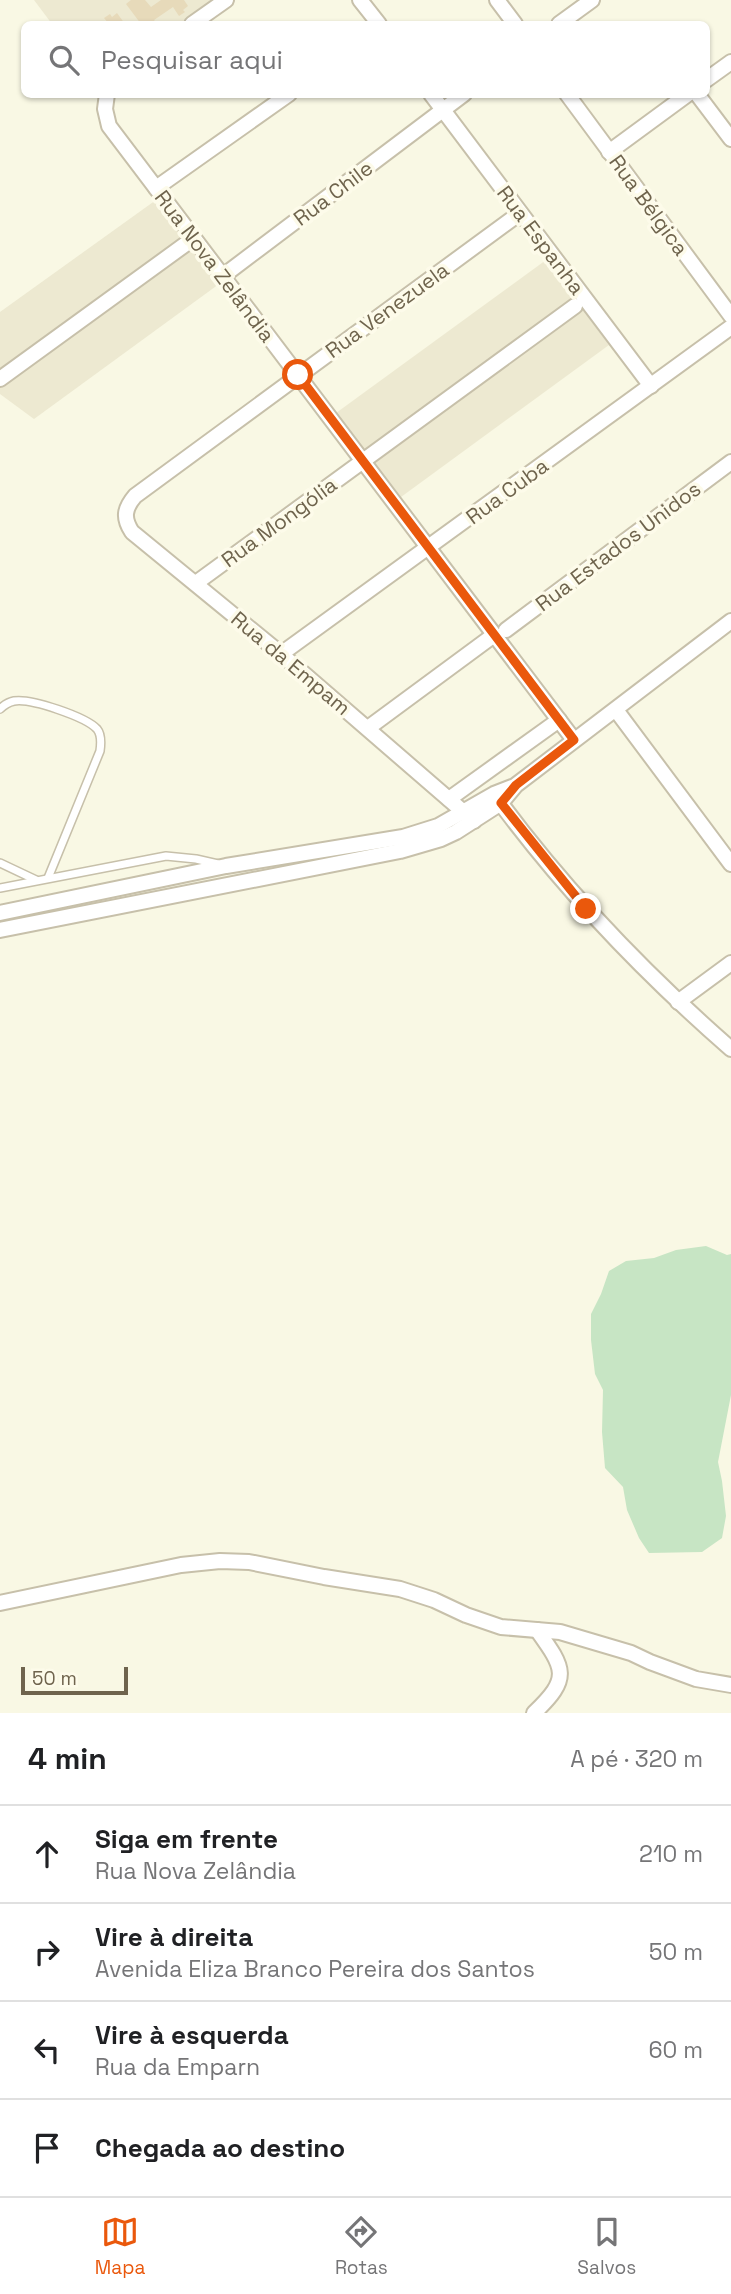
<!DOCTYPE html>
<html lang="pt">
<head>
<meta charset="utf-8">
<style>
	:root { --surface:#fff; --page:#f6f6f6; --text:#202124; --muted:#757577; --line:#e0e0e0; --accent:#ea580c }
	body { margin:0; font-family:"Space Grotesk",sans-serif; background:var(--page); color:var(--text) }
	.scale { position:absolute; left:21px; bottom:18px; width:107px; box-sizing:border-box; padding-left:7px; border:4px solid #6f644d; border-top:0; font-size:19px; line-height:24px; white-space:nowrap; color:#6f644d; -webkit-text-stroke:5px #fdfbea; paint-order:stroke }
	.stop { position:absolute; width:21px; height:21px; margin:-16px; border:5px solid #ea580c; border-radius:50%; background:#fff }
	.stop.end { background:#ea580c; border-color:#fff; box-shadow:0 2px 7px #0008 }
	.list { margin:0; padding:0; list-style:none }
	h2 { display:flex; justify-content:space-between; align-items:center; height:91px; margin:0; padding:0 28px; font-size:30px }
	h2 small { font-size:23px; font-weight:400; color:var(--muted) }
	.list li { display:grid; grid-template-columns:46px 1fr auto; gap:21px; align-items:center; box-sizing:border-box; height:98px; padding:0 28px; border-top:2px solid var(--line) }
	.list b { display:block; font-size:26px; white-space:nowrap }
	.list p { margin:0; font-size:23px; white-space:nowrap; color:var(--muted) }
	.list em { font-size:23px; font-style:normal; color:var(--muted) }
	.icon { flex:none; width:38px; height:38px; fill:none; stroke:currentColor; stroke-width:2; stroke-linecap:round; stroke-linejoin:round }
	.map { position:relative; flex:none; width:731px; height:1713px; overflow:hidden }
	.search { position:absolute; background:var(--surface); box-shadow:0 2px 5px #0004; left:21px; right:21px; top:21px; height:77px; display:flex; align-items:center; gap:18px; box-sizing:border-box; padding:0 24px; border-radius:10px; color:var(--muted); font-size:26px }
	.sheet { height:483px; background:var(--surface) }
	nav { display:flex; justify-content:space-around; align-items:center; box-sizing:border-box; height:98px; border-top:2px solid var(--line); background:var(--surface); font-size:19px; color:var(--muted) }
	nav a { display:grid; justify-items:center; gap:4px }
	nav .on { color:var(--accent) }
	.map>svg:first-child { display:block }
</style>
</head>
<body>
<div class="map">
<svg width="731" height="1713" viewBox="0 0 731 1713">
	<rect width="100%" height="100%" fill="#f9f8e4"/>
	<!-- residential -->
	<g fill="#ede9d1">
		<polygon points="34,0 216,0 182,24 52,24"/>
		<polygon points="156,200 219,284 34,419 0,394 0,312"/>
		<polygon points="546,260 609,345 401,497 336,413"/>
	</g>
	<!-- green -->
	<polygon fill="#c7e5c4" points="706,1246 727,1255 731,1254 731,1395 718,1462 722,1481 726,1516 722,1538 702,1552 649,1553 639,1538 627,1510 623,1487 605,1468 602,1432 603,1390 595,1374 591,1340 591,1314 601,1294 609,1271 626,1261 654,1258 676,1250"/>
	<!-- building -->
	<g fill="#e7daba">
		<polygon points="131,0 145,0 151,7 161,0 184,0 188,6 183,10 185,12 179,16 173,7 154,20 157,24 141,24 126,4"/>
		<polygon points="117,13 125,24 109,24 104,18 110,14 112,17"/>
	</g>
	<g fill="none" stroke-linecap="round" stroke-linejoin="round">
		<defs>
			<g id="lane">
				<path d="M0,709C4,705 9,702 14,701C31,698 86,717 97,729C102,735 101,744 100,751L48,878"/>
				<polyline points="0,863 36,880"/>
				<polyline points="0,888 166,856 196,859 218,864"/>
			</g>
			<g id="street">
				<polyline points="360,0 379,24"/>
				<polyline points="497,0 515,24"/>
				<polyline points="192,24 226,0"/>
				<polyline points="559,24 592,0"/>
				<polyline points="706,80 731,62"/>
				<polyline points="107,94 105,109 109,126 574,740"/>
				<polyline points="431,94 651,386"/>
				<polyline points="567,94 731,316"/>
				<polyline points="697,94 731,139"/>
				<polyline points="609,152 688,94"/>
				<polyline points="156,188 289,94"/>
				<polyline points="223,276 464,94"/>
				<polyline points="0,379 194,238"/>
				<polyline points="196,583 575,306"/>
				<polyline points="506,630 731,462"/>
				<polyline points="281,654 731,327"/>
				<polyline points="616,710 731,864"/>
				<polyline points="368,728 494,635"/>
				<path d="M496,797C565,891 644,973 731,1049"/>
				<polyline points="449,799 559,720"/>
				<path d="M474,821L281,654L132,532C123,518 124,509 135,496L520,213"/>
				<polyline points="0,913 226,866 403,837 438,826 494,794 512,787"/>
				<polyline points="0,930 400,851 441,839 456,832 501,803 516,785 731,621"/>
				<polyline points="678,1002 731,963"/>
				<polyline points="0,1603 181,1565 220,1561 249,1562 324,1577 400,1589 434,1600 466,1615 501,1627 560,1632 631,1653 650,1662 696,1679 731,1685"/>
				<path d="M534,1713C571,1678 565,1669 537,1630"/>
			</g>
		</defs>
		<!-- lane casing -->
		<use href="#lane" stroke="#c7c0aa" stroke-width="10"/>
		<!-- street casing -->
		<use href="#street" stroke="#c7c0aa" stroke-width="18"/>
		<!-- lane -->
		<use href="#lane" stroke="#fff" stroke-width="7"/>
		<!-- street -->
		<use href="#street" stroke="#fff" stroke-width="14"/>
	</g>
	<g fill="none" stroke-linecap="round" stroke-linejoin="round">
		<!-- route -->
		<polyline stroke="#ea580c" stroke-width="9" points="298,375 574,740 516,785 501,803 586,909"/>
	</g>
	<g text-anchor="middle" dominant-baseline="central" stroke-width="7" stroke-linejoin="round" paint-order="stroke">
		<!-- street labels -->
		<g font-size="21" fill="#6f644d" stroke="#fdfbea">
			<text transform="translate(333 193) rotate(-37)">Rua Chile</text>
			<text transform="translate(649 205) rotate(54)">Rua Bélgica</text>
			<text transform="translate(541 240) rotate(53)">Rua Espanha</text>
			<text transform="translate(215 266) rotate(53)">Rua Nova Zelândia</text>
			<text transform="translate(387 310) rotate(-36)">Rua Venezuela</text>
			<text transform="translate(507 491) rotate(-36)">Rua Cuba</text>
			<text transform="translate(279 522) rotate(-36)">Rua Mongólia</text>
			<text transform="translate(618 546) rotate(-37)">Rua Estados Unidos</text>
			<text transform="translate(291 663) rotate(40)">Rua da Empam</text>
		</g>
	</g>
</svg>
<div class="scale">50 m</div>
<div class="stop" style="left:298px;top:375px"></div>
<div class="stop end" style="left:586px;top:909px"></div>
<div class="search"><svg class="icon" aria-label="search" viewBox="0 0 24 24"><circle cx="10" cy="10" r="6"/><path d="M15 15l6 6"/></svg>Pesquisar aqui</div>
</div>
<section class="sheet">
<h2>4 min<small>A pé · 320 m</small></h2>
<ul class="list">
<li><svg class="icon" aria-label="ahead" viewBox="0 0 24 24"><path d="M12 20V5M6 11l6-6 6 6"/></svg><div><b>Siga em frente</b><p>Rua Nova Zelândia</p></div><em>210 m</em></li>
<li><svg class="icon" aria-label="right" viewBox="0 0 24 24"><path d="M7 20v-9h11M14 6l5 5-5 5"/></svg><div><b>Vire à direita</b><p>Avenida Eliza Branco Pereira dos Santos</p></div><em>50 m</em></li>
<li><svg class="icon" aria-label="left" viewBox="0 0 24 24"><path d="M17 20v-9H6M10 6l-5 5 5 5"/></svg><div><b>Vire à esquerda</b><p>Rua da Emparn</p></div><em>60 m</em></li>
<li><svg class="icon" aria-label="arrive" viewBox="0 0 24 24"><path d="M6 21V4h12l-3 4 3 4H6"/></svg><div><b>Chegada ao destino</b></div></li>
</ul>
</section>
<nav>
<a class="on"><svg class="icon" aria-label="map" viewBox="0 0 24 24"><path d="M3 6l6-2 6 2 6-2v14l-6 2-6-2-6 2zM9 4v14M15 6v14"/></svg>Mapa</a>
<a><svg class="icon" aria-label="directions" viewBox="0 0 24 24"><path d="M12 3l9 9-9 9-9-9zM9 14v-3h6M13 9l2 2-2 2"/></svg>Rotas</a>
<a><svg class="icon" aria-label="saved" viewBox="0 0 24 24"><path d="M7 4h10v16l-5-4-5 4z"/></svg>Salvos</a>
</nav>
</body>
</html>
